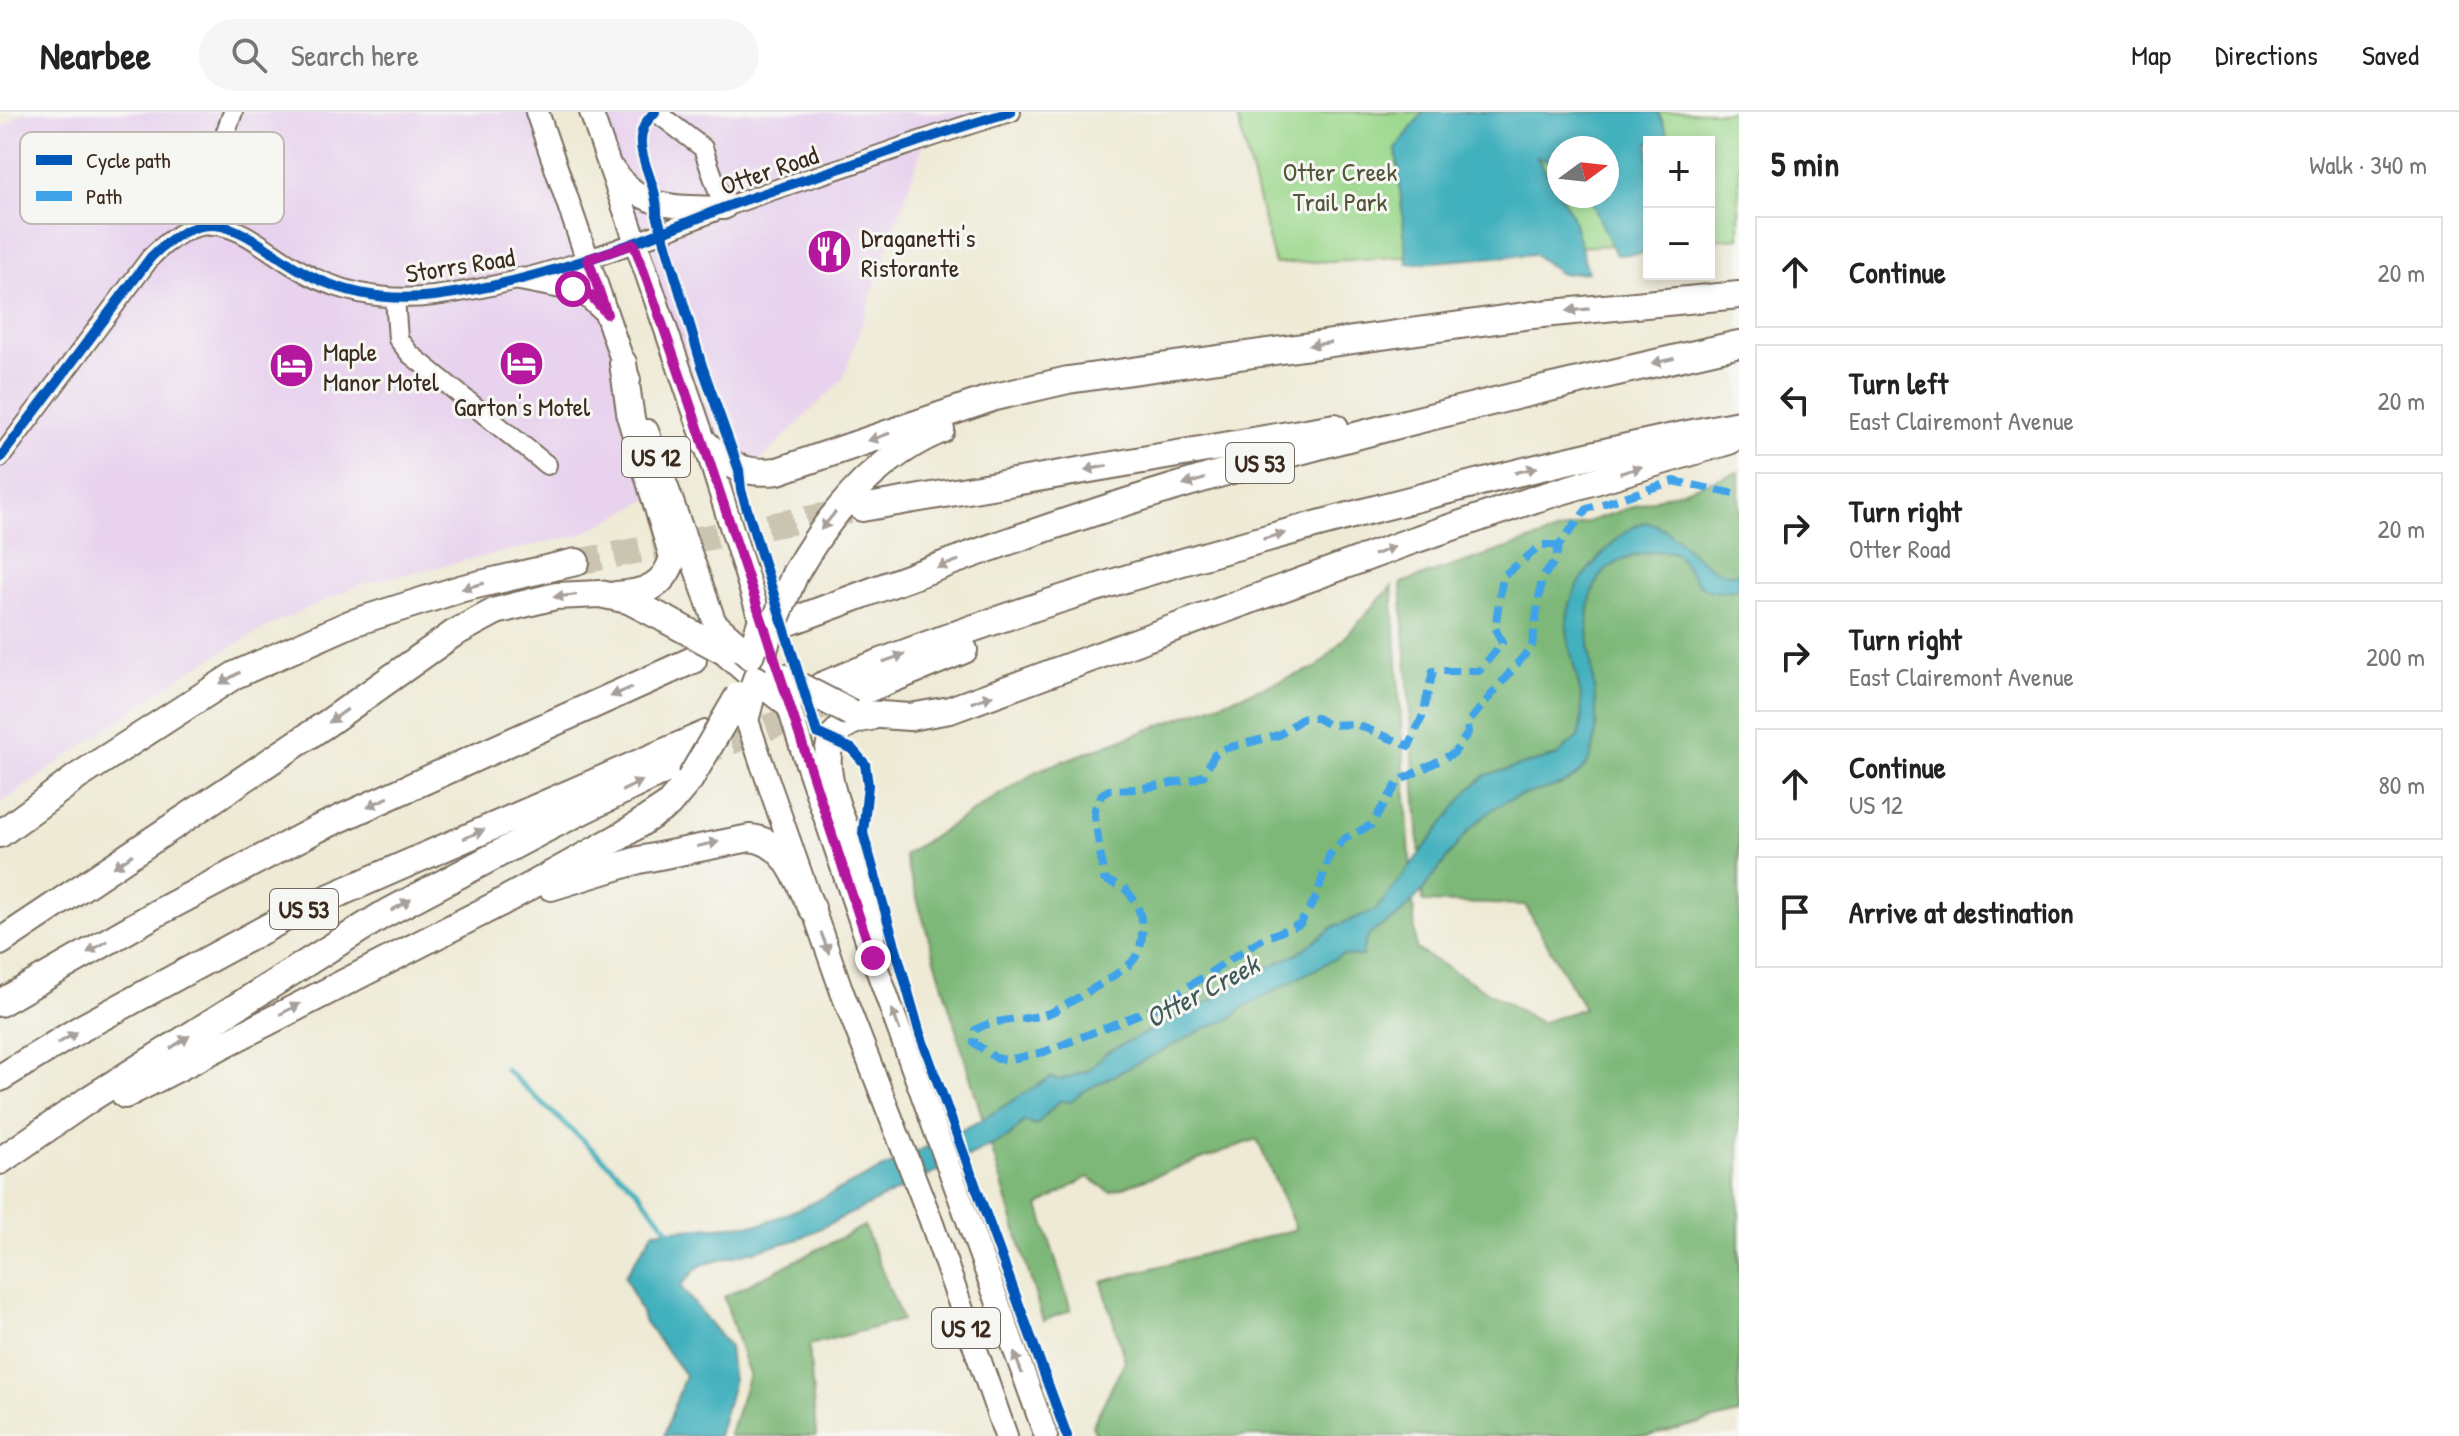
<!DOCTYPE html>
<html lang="en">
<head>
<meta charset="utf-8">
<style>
	:root { --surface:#fff; --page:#f6f6f6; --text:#222; --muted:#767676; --line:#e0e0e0 }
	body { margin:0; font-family:"Patrick Hand",sans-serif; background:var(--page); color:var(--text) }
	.controls { position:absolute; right:24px; top:24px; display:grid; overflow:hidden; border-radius:0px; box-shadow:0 4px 12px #0003 }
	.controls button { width:72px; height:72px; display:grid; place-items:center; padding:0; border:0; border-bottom:2px solid var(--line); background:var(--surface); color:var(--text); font:40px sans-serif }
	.compass { position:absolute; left:1547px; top:24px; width:72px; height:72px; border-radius:50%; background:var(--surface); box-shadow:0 4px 12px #0003; rotate:75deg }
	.stop { position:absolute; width:24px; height:24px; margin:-18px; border:6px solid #b5179e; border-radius:50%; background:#fff }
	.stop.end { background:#b5179e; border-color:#fff; box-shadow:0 2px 8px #0008 }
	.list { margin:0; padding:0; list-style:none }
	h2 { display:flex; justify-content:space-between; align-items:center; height:104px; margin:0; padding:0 32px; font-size:34px }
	h2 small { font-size:26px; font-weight:400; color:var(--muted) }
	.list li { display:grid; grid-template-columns:52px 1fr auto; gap:24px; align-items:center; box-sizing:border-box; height:112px; margin:0 16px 16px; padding:0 16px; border:2px solid var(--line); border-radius:0px }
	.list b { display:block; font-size:30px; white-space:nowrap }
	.list p { margin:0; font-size:26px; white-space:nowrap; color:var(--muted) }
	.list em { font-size:26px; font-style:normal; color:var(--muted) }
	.icon { flex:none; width:44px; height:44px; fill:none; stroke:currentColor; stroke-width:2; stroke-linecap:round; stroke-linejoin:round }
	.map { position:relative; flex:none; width:1739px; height:1324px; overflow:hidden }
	header { display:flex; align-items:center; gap:48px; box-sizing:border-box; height:112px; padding:0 40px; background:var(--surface); border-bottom:2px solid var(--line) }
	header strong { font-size:38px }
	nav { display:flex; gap:44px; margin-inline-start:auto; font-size:28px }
	.search { width:560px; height:72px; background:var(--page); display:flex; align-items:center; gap:20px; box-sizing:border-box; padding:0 28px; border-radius:44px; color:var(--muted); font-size:30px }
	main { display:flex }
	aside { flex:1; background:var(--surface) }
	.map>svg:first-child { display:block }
</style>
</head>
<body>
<header>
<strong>Nearbee</strong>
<div class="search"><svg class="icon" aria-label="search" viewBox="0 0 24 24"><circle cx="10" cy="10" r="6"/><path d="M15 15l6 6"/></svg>Search here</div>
<nav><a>Map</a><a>Directions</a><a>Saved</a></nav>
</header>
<main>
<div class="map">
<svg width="1739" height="1324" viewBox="0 0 1739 1324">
	<rect width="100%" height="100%" fill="#f6f6f2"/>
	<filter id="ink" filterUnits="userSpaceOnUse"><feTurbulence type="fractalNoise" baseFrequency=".0125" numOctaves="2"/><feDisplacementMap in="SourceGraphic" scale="16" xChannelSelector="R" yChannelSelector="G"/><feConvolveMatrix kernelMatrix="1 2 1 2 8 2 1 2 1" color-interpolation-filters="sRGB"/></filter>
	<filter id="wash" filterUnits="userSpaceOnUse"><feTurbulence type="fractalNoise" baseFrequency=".006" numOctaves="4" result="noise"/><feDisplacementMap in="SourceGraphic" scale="32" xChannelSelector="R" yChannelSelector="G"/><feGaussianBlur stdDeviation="1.8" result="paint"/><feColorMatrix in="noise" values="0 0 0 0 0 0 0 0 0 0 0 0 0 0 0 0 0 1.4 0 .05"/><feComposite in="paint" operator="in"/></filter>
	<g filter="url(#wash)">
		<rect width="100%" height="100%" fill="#eeead5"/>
		<!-- built -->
		<g fill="#e8d2ee">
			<polygon points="24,0 537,0 667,378 580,423 362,472 273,512 189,559 0,692 0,17"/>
			<polygon points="591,0 1002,0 924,30 843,267 754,355 718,335"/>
		</g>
		<!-- green -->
		<path fill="#9cd88d" stroke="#6c8156" stroke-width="2" fill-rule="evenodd" d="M1236,0H1739V126L1709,128V30H1649V131L1275,152ZM1559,36H1607V84H1559Z"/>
		<!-- forest -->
		<g fill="#7db878" stroke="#5c714b" stroke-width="2">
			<polygon points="1739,360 1739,1302 1648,1324 1097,1324 1092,1314 1125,1249 1102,1170 1296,1117 1257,1027 1110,1080 1088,1065 1039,1094 1071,1198 1043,1209 904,743 1039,658 1318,555 1392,474 1416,837 1541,911 1584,896 1525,793 1423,790 1401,471"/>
			<polygon points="864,1114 902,1208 809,1233 816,1324 729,1324 749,1263 724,1185"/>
		</g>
		<!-- water -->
		<g fill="#43b1be" stroke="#3f6e6e" stroke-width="2">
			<polygon points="1423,0 1658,0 1672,30 1649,30 1649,141 1616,143 1589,84 1607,84 1607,36 1559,36 1559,51 1537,45 1571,101 1588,160 1561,162 1534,142 1407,152 1396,37"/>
			<path d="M1644,410C1680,413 1702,469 1739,461V476C1699,488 1698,469 1676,441C1659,437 1640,441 1623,448C1551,477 1618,594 1588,650C1571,681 1530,675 1503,691C1458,716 1438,769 1400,802C1381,820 1366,812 1362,844L1342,843L1244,895L1230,907L1206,916L1084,979L1071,990L1059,989L1036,1013L1024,1009L1009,1025L796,1128L701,1153L680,1174L729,1235L733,1271L718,1324H664L685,1263L645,1210L625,1164L654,1119L762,1112L812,1091L978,1010L1051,965L1059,968L1088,959L1107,940L1210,889L1246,865L1297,842L1335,814L1376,798L1468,679L1486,663L1556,644L1578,625C1597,557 1532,518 1596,449C1611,433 1623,418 1644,410Z"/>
		</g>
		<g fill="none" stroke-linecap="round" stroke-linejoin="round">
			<!-- stream -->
			<polyline stroke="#43b1be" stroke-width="5" points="505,957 637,1078 672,1122"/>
		</g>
	</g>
	<g filter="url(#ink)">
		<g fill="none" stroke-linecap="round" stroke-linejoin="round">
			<!-- highway-tunnel -->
			<g stroke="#cac4b0" stroke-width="26" stroke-dasharray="26 13" stroke-linecap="butt">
				<polyline points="576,450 850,399"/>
				<polyline points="694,644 847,585"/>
			</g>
			<defs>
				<g id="minor">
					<polyline points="656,0 703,36 724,96"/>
					<polyline points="211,114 216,47 233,0"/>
					<polyline points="395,186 398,227 410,242 547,353"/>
					<path d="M0,346L151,145C220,75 253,137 315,166C352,183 393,189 434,184C535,171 630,134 723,96C764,80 808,67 850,53C903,35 957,15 1011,0"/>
				</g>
				<g id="major">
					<polyline points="537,0 629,268"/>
					<polyline points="591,0 705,331 761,510"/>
					<path d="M615,59C644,100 679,94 724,96"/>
					<polyline points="520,167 582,179 605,200"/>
					<polyline points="647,319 716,514"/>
					<polyline points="802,637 873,846 1046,1324"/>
					<polyline points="762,652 842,880 930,1106 1006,1324"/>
				</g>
				<g id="highway">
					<path d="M705,331C727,354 745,363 778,359L995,285L1068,268L1532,203L1739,183"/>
					<polyline points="862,396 1335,315"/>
					<path d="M795,462C829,402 876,345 941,318"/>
					<path d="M616,483C644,481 665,475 673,445L631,307L623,251"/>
					<path d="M792,509C889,473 985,436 1083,404C1298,333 1519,282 1739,232"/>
					<polyline points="724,539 756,567 767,528"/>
					<path d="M821,574C995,502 1175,450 1356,402C1483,369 1610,336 1739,312"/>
					<polyline points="848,585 964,538"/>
					<polyline points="851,601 910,605 950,598 1411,429 1535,387 1729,329"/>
					<path d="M870,605C788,616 848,713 861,760C868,788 870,817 873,846"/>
					<polyline points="0,722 77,665 235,563 352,511 463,476 576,450"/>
					<path d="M551,775L639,748L750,726C786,729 797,768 812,796"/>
					<polyline points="0,830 329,610 453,522 496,499 556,484 600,482 628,488 665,507"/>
					<polyline points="0,891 159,800 317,717 693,548"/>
					<polyline points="0,966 80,917 296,800 706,622"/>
					<polyline points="125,983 498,792 621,724 668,693 690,667"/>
					<polyline points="0,1049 91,986 381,804 555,712 694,644"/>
				</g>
			</defs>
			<!-- minor casing -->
			<use href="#minor" stroke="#7a6d5e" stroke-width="22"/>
			<!-- major casing -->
			<use href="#major" stroke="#7a6d5e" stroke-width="26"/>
			<!-- highway casing -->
			<use href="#highway" stroke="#7a6d5e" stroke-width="30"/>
			<!-- minor -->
			<use href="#minor" stroke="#fff" stroke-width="18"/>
			<!-- major -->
			<use href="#major" stroke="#fff" stroke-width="22"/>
			<!-- highway -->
			<use href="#highway" stroke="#fff" stroke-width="26"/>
			<defs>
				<g id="major-bridge">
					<polyline points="783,577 802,637"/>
					<polyline points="741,591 762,652"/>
				</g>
				<g id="highway-bridge">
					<polyline points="665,507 724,539"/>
					<polyline points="716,514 750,544 761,510"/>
					<polyline points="767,528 795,462"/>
					<polyline points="778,563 851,601"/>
					<polyline points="746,605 756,567 788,592"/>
					<polyline points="690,667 739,583"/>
				</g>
			</defs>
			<!-- major-bridge casing -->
			<use href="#major-bridge" stroke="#7a6d5e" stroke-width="26" stroke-linecap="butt"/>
			<!-- highway-bridge casing -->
			<use href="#highway-bridge" stroke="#7a6d5e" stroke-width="30" stroke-linecap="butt"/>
			<!-- major-bridge -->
			<use href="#major-bridge" stroke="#fff" stroke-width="22"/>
			<!-- highway-bridge -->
			<use href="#highway-bridge" stroke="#fff" stroke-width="26"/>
			<!-- quiet -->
			<path stroke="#3fa3ea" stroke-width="8" stroke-dasharray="16 8" stroke-linecap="butt" d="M1559,433H1542L1503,464L1495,516L1502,531L1479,559H1433L1423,603L1409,634L1355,612L1329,613L1317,606H1303L1279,623L1223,637L1214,643L1204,663L1195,667L1138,677L1109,678L1102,682L1094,699L1104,767C1111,772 1120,772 1126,778C1144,794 1149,832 1131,851C1122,860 1065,894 1052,900C1027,910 994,905 975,918L974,931L996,946L1007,948L1044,940L1157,895L1260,828L1300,812L1317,784L1329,744L1344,727L1371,713L1399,669L1454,641L1468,621L1467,612L1532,534L1542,466L1555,449L1559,433L1587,397L1674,369L1739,383"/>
			<defs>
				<g id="cycleway">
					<path d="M655,0C621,31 659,64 657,103L702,254L739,358L741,378L817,621L852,637L865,652L868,673L863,721L920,922L1067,1324"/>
					<path d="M0,346L151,145C220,75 253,137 315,166C352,183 393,189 434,184C535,171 630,134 723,96C764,80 808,67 850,53C903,35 957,15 1011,0"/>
				</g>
			</defs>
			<!-- cycleway casing -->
			<use href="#cycleway" stroke="#f6f6f2" stroke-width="15"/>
			<!-- cycleway -->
			<use href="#cycleway" stroke="#0057b8" stroke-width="10"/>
		</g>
		<!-- one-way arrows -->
		<defs><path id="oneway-solid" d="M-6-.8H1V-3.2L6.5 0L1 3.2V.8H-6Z" transform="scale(2)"/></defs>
		<g fill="#a79f9a">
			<use href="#oneway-solid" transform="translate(1578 198) rotate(175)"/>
			<use href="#oneway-solid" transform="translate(1320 232) rotate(172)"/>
			<use href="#oneway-solid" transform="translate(1663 249) rotate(167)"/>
			<use href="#oneway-solid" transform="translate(879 325) rotate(161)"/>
			<use href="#oneway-solid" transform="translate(1096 356) rotate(170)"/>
			<use href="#oneway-solid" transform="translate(1526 358) rotate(-15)"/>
			<use href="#oneway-solid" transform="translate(1631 358) rotate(-17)"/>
			<use href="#oneway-solid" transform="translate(1194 370) rotate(163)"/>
			<use href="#oneway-solid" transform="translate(828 409) rotate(129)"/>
			<use href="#oneway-solid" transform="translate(1274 424) rotate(-15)"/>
			<use href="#oneway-solid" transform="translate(1384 439) rotate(-21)"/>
			<use href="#oneway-solid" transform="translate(948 452) rotate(160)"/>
			<use href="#oneway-solid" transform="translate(473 474) rotate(166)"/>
			<use href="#oneway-solid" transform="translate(565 484) rotate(174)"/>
			<use href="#oneway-solid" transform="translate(894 546) rotate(-20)"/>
			<use href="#oneway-solid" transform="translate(230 566) rotate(150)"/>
			<use href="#oneway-solid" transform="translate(621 580) rotate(156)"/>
			<use href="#oneway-solid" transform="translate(982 587) rotate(-20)"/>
			<use href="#oneway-solid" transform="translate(338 604) rotate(145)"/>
			<use href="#oneway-solid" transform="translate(632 674) rotate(-26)"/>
			<use href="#oneway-solid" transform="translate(378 690) rotate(156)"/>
			<use href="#oneway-solid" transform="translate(474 722) rotate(-24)"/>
			<use href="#oneway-solid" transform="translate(708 732) rotate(-13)"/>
			<use href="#oneway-solid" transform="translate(123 749) rotate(146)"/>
			<use href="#oneway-solid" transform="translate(401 793) rotate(-30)"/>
			<use href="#oneway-solid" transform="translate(825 831) rotate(70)"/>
			<use href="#oneway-solid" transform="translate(97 835) rotate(150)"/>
			<use href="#oneway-solid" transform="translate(290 897) rotate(-28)"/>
			<use href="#oneway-solid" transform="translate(896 908) rotate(-110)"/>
			<use href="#oneway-solid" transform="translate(67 926) rotate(-31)"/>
			<use href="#oneway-solid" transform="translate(180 930) rotate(-33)"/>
			<use href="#oneway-solid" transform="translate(1018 1251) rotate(-111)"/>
		</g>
	</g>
	<g fill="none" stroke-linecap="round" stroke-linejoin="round" filter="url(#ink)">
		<!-- route -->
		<path stroke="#b5179e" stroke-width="10" d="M573,177L590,183L607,202L588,147L634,132C719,368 793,608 873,846"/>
	</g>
	<!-- icons -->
	<defs>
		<symbol id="restaurant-disc" viewBox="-11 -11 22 22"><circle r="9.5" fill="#b5179e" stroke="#f6f6f2"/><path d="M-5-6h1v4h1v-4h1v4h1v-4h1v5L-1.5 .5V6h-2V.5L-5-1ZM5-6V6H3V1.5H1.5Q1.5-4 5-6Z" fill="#fff"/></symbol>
		<symbol id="hotel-disc" viewBox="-11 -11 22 22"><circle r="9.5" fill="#b5179e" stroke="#f6f6f2"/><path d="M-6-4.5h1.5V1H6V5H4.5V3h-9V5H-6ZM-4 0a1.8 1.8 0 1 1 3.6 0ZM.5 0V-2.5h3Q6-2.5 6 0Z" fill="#fff"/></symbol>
	</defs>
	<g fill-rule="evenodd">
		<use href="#restaurant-disc" x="804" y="114" width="51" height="51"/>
		<use href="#hotel-disc" x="496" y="226" width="51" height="51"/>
		<use href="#hotel-disc" x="266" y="228" width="51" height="51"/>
	</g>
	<g text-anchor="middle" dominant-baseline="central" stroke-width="6" stroke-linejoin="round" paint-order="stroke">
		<!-- shield labels -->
		<g fill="#f6f6f2" stroke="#73675e" stroke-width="2">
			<rect x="622" y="325" width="68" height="40" rx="6"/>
			<rect x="1226" y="331" width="68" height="40" rx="6"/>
			<rect x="270" y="777" width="68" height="40" rx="6"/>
			<rect x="932" y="1196" width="68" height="40" rx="6"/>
		</g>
		<g font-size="24" font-weight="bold" fill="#3b2a1e">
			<text x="656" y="345">US 12</text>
			<text x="1260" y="351">US 53</text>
			<text x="304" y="797">US 53</text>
			<text x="966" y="1216">US 12</text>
		</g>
		<!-- street labels -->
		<g font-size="26" fill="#3b2a1e" stroke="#f6f6f2">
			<text transform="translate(769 58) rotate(-19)">Otter Road</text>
			<text transform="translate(460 153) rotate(-9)">Storrs Road</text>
		</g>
		<!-- park labels -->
		<g font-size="26" fill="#53563a" stroke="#f6f6f2">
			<text x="1340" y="59">Otter Creek<tspan x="1340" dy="30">Trail Park</tspan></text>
		</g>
		<!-- poi labels -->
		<g font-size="26" fill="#3b2a1e" stroke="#f6f6f2" text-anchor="start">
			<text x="861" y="125">Draganetti's<tspan x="861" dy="30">Ristorante</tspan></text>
			<text x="323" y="239">Maple<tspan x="323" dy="30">Manor Motel</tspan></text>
			<text x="522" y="294" text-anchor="middle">Garton's Motel</text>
		</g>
		<!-- water labels -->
		<g font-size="28" font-style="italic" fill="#3e5956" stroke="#f6f6f2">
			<text transform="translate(1202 879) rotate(-28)">Otter Creek</text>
		</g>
	</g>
	<!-- legend -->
	<rect x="20" y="20" width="264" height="92" rx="12" fill="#f6f6f2" stroke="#beb9b2" stroke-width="2"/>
	<rect x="36" y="43" width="36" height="10" fill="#0057b8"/>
	<rect x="36" y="79" width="36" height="10" fill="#3fa3ea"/>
	<g font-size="22" fill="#3b2a1e">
		<text x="86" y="56">Cycle path</text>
		<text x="86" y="92">Path</text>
	</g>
</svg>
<div class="controls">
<button>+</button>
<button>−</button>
</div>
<svg class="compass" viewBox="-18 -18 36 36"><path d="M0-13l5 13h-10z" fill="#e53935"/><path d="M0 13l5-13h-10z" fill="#767676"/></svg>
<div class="stop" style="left:573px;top:177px"></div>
<div class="stop end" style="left:873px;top:846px"></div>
</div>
<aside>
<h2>5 min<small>Walk · 340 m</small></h2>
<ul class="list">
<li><svg class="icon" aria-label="ahead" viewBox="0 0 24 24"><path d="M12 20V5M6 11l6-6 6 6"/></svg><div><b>Continue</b></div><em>20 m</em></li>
<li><svg class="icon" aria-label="left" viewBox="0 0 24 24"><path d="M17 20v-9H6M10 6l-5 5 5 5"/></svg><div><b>Turn left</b><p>East Clairemont Avenue</p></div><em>20 m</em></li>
<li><svg class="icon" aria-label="right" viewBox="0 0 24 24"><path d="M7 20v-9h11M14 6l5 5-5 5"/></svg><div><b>Turn right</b><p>Otter Road</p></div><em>20 m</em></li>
<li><svg class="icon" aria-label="right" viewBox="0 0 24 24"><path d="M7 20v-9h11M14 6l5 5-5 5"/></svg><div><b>Turn right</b><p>East Clairemont Avenue</p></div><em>200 m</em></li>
<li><svg class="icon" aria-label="ahead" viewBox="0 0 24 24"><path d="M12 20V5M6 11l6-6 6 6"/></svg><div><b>Continue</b><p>US 12</p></div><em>80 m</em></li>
<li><svg class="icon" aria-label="arrive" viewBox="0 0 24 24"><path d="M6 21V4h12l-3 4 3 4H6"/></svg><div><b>Arrive at destination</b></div></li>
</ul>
</aside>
</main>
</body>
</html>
